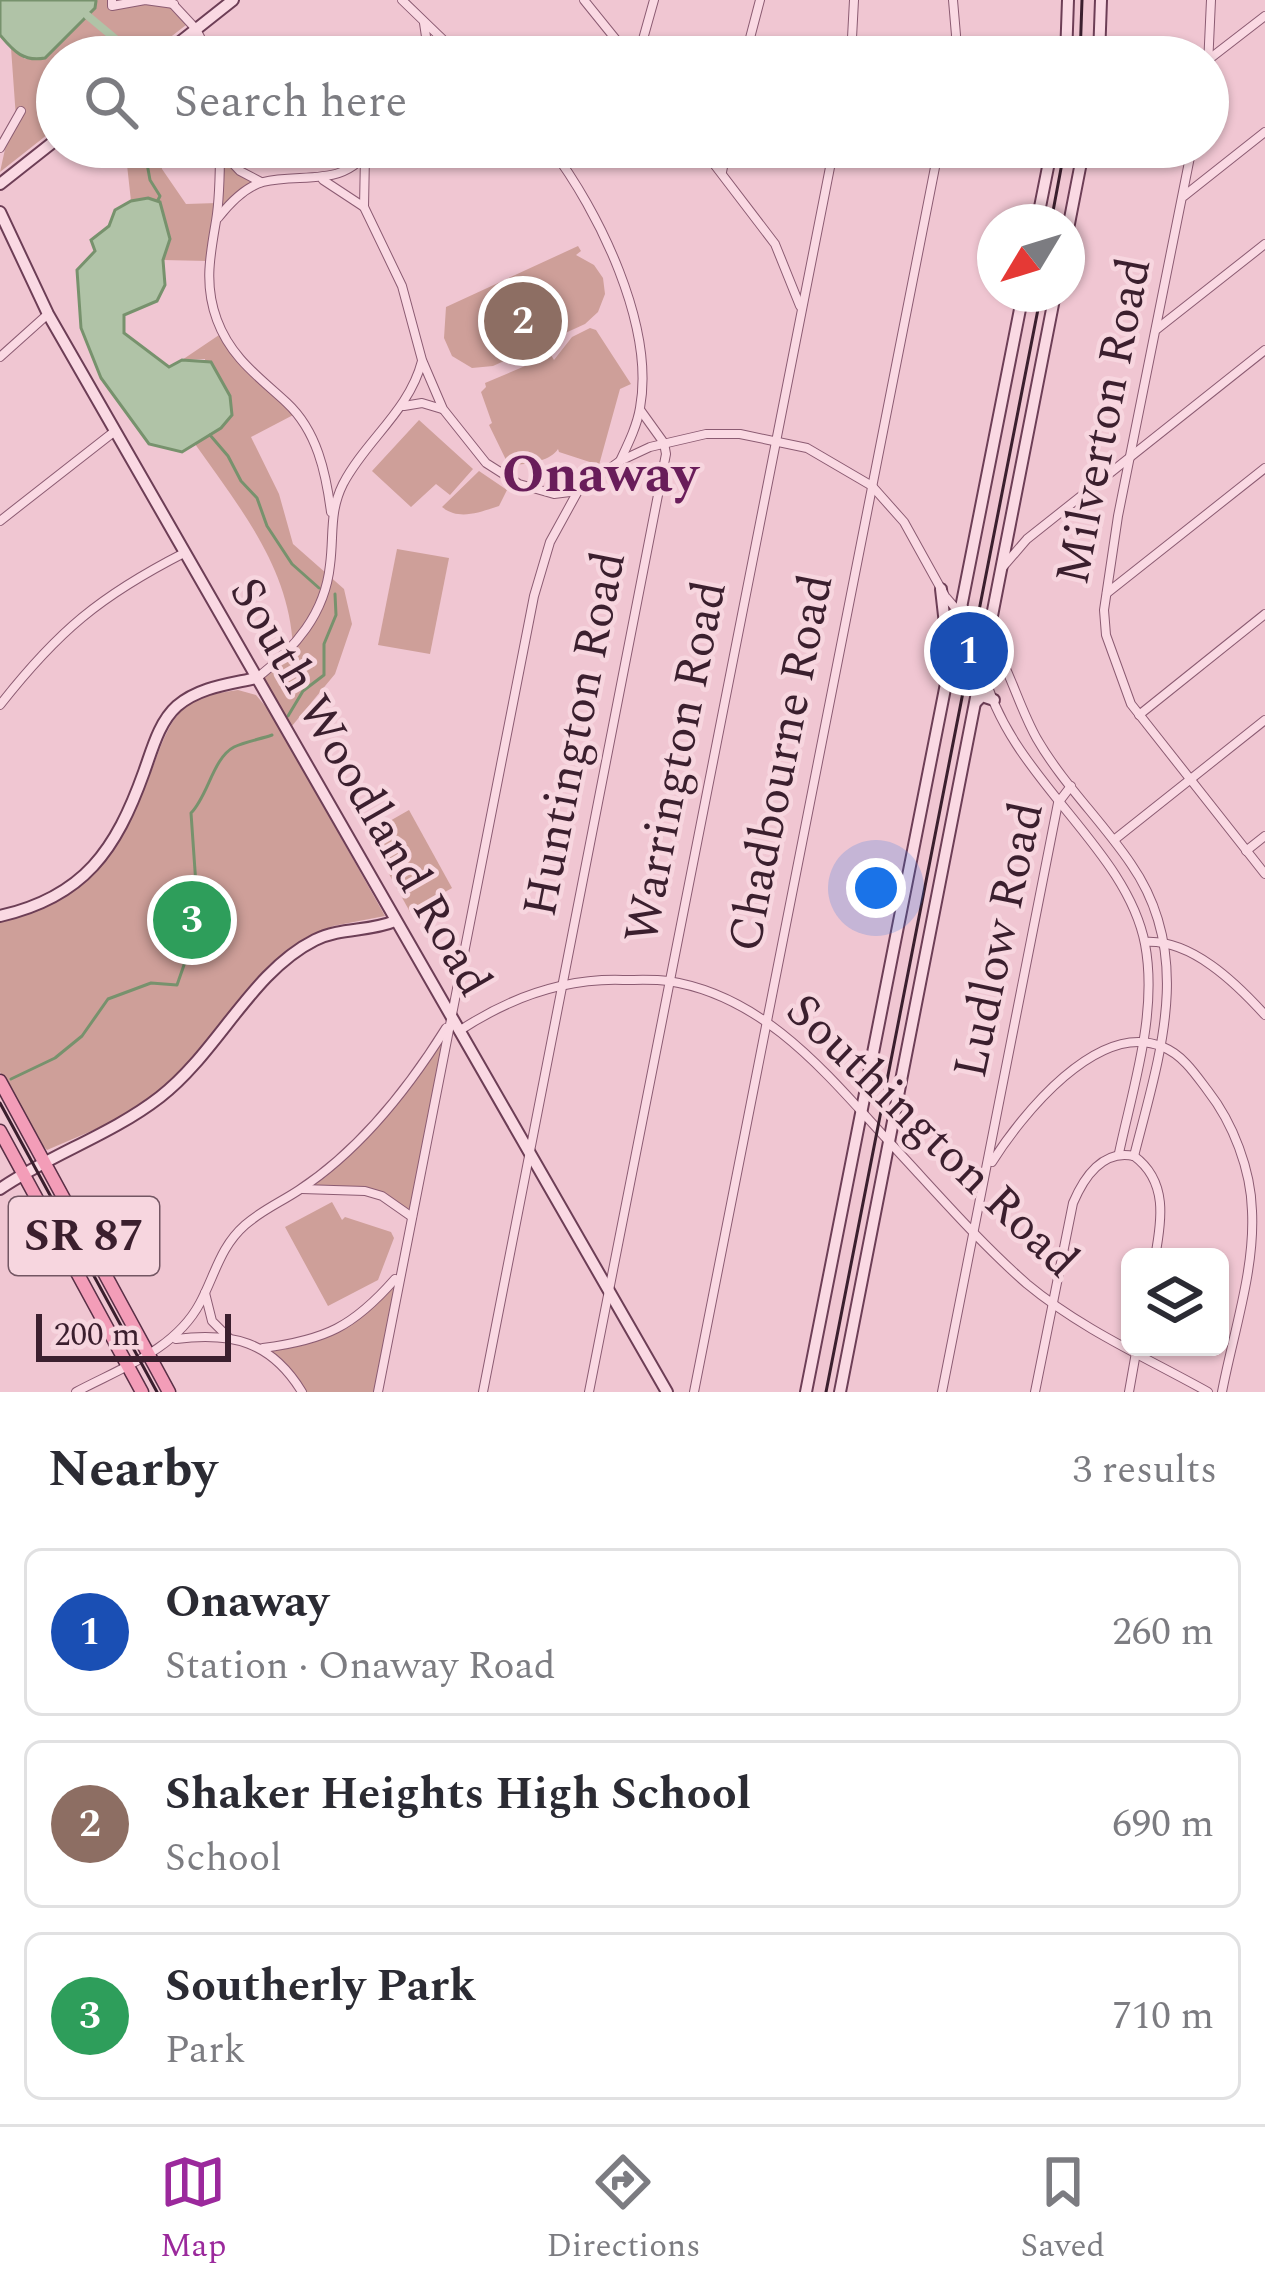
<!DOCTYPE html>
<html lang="en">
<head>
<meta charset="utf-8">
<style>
	:root { --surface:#fff; --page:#f7f7f7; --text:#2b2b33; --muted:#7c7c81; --line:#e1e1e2; --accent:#9b299c }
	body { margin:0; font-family:Spectral,serif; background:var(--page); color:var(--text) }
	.controls { position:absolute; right:36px; bottom:36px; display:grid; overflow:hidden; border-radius:18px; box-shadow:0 3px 9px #0004 }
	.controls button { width:108px; height:108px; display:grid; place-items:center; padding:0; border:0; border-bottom:3px solid var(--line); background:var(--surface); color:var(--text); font:60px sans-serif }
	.compass { position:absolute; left:977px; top:204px; width:108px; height:108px; border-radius:50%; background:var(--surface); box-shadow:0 3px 9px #0004; rotate:232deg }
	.scale { position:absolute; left:36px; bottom:30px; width:195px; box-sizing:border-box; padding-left:12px; border:6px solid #3b1f2e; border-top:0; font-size:33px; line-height:42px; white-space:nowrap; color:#3b1f2e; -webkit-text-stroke:9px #f7d6df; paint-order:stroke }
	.you { position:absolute; left:876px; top:888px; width:42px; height:42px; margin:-30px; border:9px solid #fff; border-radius:50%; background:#1a73e8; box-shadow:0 0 0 18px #1a73e833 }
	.badge { display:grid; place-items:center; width:78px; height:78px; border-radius:50%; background:var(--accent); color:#fff; font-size:39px; font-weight:700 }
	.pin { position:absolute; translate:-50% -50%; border:6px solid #fff; box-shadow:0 3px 12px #0006 }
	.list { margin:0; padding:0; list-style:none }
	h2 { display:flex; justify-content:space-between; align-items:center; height:156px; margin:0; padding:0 48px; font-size:51px }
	h2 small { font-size:39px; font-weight:400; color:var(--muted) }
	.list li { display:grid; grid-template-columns:78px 1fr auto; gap:36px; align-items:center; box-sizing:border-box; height:168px; margin:0 24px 24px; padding:0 24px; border:3px solid var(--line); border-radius:18px }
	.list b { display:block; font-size:45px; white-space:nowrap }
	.list p { margin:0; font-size:39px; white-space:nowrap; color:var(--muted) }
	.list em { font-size:39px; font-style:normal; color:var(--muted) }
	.icon { flex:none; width:66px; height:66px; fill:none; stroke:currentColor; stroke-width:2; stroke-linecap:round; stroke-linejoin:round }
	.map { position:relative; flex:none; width:1265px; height:1392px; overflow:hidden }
	.search { position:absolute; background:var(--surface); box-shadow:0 3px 9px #0004; left:36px; right:36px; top:36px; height:132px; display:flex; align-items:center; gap:30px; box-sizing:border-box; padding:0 42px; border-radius:66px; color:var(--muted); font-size:45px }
	.sheet { height:732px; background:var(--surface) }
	nav { display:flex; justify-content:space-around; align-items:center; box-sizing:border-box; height:168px; border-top:3px solid var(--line); background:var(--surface); font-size:33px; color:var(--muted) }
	nav a { display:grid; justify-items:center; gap:6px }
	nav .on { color:var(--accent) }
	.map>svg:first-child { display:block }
</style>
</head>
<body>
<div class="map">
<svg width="1265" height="1392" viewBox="0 0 1265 1392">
	<rect width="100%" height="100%" fill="#f0c6d2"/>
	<!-- green -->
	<g fill="#ce9f99">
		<polygon points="95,0 162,0 186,25 145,57 57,57 57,127 0,172 9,131 16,118 11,48 25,59 46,58 95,8"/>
		<polygon points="125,147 159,147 162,169 186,204 217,203 220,150 232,165 261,182 217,219 208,261 163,260 170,239 153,201 147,198 131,201"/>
		<polygon points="578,246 581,251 576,255 594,265 603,278 605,294 598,312 585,324 493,366 472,368 452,356 444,338 446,307"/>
		<path d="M590,328L596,330L631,384L620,389L599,465L559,452L558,449C550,462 522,466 508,464L489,425L492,423L481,392L486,387L485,383L551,355L554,360L572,337Z"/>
		<path d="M222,333L229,345L297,413L251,437L279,494L293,544L344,589L352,624L335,674L287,732L256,678L293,647C289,567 240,508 195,444L211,435L205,359L182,360Z"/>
		<polygon points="419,420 473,469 450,495 436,484 411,507 372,471"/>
		<path d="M479,471L507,490L499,506C480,512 459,521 442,507Z"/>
		<polygon points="397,549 449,558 430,654 378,645"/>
		<path d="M238,690L256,695L271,713L385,916L333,926L286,950L177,1077L124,1117L47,1150L39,1142L0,1072V922C95,897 121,852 154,764C161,746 169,721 185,707C199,695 220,693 238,690Z"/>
		<polygon points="409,810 452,888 410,912 367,834"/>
		<polygon points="452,1018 412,1217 365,1191 301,1190 376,1122"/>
		<polygon points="332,1202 342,1220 345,1217 391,1232 394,1238 378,1280 328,1306 285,1227"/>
		<polygon points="398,1275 378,1392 302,1392 263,1348 332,1333"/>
	</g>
	<!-- water -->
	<g fill="#b0c3a7" stroke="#77926d" stroke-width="3">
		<path d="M0,0H95L96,1L95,8L45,58C24,62 14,52 0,35Z"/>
		<polygon points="148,198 160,202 170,239 163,260 165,285 157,301 124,315 124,333 169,367 182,360 211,362 230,396 232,415 221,428 182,452 149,444 101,378 81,328 77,270 95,251 91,240 109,226 115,210 131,201"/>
	</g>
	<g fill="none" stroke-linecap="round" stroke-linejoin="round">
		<!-- stream -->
		<g stroke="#77926d" stroke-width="3">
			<polyline points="118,41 129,57"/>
			<polyline points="144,147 150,180 160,196 158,200"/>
			<polyline points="210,435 228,456 241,481 257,498 267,526 292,564 319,588"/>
			<polyline points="288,716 303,691 324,675 324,644 336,615 335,594"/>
			<path d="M11,1079L55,1058L82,1036L108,999L151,983L177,985L184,965L196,885L191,813C208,796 213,758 234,747C244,742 261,739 272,735"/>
		</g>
		<!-- canal -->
		<polyline stroke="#b0c3a7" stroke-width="8" points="88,16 118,41"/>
		<defs>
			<g id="street">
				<polyline points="112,0 112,6 145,0 174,4"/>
				<polyline points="169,0 196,29 210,57"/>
				<polyline points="402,0 461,57"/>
				<polyline points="584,0 630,57"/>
				<polyline points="953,0 956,35 954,57"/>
				<polyline points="424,23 429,57"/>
				<polyline points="638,57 654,0"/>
				<polyline points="745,57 760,0"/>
				<polyline points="851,57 854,0"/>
				<polyline points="1208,60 1265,16"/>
				<polyline points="1208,66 1211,0"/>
				<path d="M220,147C220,171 220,197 216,221C210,256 204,285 217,320C231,358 259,377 287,403C317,431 326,473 331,512"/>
				<path d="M550,147C599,211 655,326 640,408C637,426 628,444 620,461"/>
				<polyline points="701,147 775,244 800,306"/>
				<polyline points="1192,147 1118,516 1104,610 1106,635 1131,704 1265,874"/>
				<polyline points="0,148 21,111"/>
				<polyline points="221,151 240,171 261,182"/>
				<polyline points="365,155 364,207 402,286 422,360 443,409 486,463 519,484 554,494 578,491 620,461 650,447 706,434 740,434 807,448 872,486 904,522 945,596 975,631 982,655"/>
				<polyline points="722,172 727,147"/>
				<polyline points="323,180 364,207"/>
				<polyline points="1184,196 1265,132"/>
				<path d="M218,218C229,204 245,187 263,182C301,172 346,189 370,147"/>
				<polyline points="1157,329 1265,244"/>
				<polyline points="0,357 48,314"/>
				<polyline points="404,406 422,403 442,409"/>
				<polyline points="641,411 664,443"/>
				<polyline points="0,521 115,431"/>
				<polyline points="1002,568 1027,539 1265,350"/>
				<polyline points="1107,593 1265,468"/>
				<path d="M961,606C1003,636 1012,695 1037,739C1063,784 1102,821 1131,864C1195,956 1159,1057 1134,1156"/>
				<path d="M983,670C1009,778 1126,846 1145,944C1158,1012 1133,1087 1119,1153"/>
				<path d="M257,678C295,648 325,614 330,565C334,535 329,512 343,484C366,440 409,411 422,361"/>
				<path d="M0,705C58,631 100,596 184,553"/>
				<polyline points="1139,715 1265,614"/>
				<polyline points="1114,840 1265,720"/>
				<polyline points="1246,851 1265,836"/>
				<path d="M1145,942C1191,939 1236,983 1265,1015"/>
				<path d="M459,1031C509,998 562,978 623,980C637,980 654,979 668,981C767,996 830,1078 893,1146C936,1192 979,1242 1027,1284C1081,1329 1147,1358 1208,1392"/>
				<path d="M1134,1156C1168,1181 1162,1220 1155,1257"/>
				<path d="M992,1162C1021,1116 1098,1019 1163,1047C1183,1055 1196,1075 1208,1091C1233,1123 1251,1170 1252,1211C1255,1270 1233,1334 1222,1392"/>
				<polyline points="302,1189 365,1191 382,1196 412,1217"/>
				<polyline points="205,1293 212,1321 228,1337"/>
				<path d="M176,1339C232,1332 271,1341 302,1392"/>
				<path d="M263,1348C325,1340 353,1327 395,1279"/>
				<path d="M76,1392C121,1368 175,1350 200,1303C215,1275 220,1247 245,1225C262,1210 281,1202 299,1190C360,1150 408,1089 446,1028"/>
				<polyline points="378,1392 534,596 550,542 578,491"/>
				<polyline points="483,1392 666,454 664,443"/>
				<polyline points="589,1392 834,147"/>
				<polyline points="694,1392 939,147"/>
				<polyline points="942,1392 1058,803 1071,786"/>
				<path d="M1035,1392L1073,1203C1084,1177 1103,1149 1134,1156"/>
				<polyline points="1129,1392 1137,1347"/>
			</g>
			<g id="secondary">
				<polyline points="161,57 233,0"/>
				<polyline points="1066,57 1068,0"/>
				<polyline points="1099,57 1101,0"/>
				<polyline points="0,184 57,139"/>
				<polyline points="0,212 48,314 667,1392"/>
				<polyline points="1037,222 1052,147"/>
				<polyline points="1067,234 1084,147"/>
				<polyline points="941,589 948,651"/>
				<polyline points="976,702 982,696 994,700"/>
				<path d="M0,916C84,897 116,850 144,772C152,750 159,722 177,706C199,687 230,684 256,678"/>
				<path d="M0,1189C51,1154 111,1135 160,1097C218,1052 251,972 315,940C341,927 369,932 395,921"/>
				<polyline points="806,1392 1023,294"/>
				<polyline points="840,1392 1055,294"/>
			</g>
			<g id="primary">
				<polyline points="0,1081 169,1392"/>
				<polyline points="0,1131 142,1392"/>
			</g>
		</defs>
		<!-- street casing -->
		<use href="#street" stroke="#8b5b72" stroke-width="10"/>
		<!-- secondary casing -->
		<use href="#secondary" stroke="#6d3e56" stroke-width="14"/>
		<!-- primary casing -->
		<use href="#primary" stroke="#592f46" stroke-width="15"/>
		<!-- street -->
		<use href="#street" stroke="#fad9e3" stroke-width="8"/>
		<!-- secondary -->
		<use href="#secondary" stroke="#fad9e3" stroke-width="10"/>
		<!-- primary -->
		<use href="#primary" stroke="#f39db8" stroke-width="12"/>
		<!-- tram -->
		<g stroke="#3b1f2e" stroke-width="3">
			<polyline points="1080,57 1082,0"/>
			<polyline points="1051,222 1065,147"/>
			<polyline points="0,1103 157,1392"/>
			<polyline points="826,1392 1041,294"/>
		</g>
	</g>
	<g text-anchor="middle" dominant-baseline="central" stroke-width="9" stroke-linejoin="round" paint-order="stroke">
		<!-- shield labels -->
		<rect fill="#f7d6df" stroke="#735663" stroke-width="3" x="9" y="1197" width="150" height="78" rx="9"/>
		<g font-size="45" font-weight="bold" fill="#3b1f2e">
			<text x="84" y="1236">SR 87</text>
		</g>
		<!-- street labels -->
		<g font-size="48" fill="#3b1f2e" stroke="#f7d6df">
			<text transform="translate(1104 421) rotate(-79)">Milverton Road</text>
			<text transform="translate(575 734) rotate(-79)">Huntington Road</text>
			<text transform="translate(676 762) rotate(-79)">Warrington Road</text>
			<text transform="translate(781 763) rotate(-79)">Chadbourne Road</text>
			<text transform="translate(360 787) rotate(60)">South Woodland Road</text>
			<text transform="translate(999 940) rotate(-78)">Ludlow Road</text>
			<text transform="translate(932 1136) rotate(44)">Southington Road</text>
		</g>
		<!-- quarter labels -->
		<g font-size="54" font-weight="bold" fill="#691d5a" stroke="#f7d6df">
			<text x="600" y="475">Onaway</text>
		</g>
	</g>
</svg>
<div class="controls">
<button><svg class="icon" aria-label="layers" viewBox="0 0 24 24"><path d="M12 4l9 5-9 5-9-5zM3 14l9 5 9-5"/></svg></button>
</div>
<svg class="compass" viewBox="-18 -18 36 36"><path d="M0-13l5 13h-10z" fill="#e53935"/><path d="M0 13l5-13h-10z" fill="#7c7c81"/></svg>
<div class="scale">200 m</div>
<div class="you"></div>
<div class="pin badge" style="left:969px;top:651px;background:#1a4fb4">1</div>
<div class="pin badge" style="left:523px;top:321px;background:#8d6e63">2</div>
<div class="pin badge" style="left:192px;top:920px;background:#2e9e5b">3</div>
<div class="search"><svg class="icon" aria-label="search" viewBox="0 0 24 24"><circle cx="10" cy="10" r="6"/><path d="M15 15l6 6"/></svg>Search here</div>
</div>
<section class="sheet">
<h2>Nearby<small>3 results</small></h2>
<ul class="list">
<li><span class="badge" style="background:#1a4fb4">1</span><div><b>Onaway</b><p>Station · Onaway Road</p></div><em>260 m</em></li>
<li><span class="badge" style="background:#8d6e63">2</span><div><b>Shaker Heights High School</b><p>School</p></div><em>690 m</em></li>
<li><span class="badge" style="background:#2e9e5b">3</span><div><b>Southerly Park</b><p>Park</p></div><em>710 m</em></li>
</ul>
</section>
<nav>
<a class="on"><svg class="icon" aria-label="map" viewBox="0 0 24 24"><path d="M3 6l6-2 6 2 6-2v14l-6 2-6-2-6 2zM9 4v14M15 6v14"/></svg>Map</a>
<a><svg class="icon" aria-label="directions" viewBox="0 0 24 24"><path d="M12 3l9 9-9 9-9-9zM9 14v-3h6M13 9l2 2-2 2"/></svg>Directions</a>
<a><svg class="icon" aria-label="saved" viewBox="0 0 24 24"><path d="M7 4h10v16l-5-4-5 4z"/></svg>Saved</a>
</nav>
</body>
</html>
